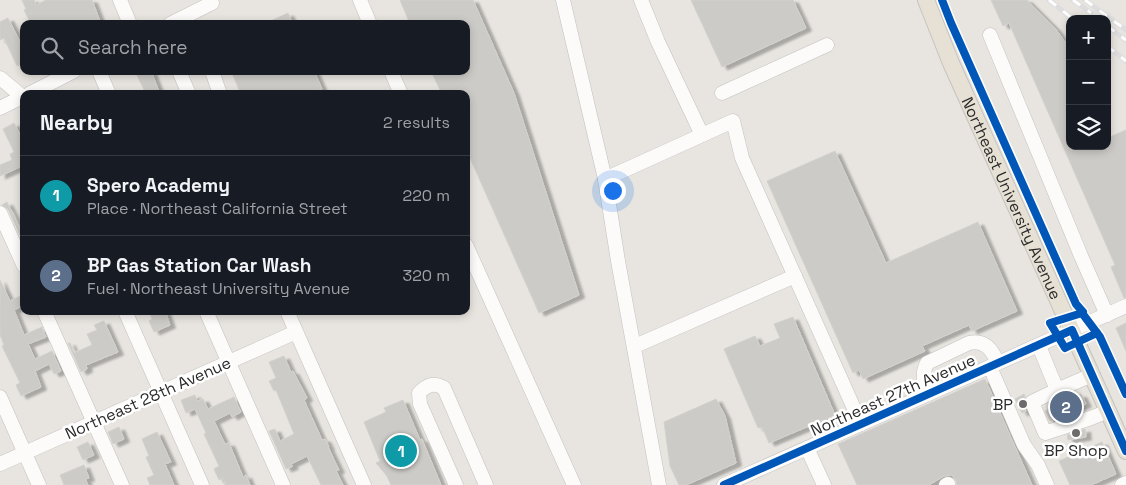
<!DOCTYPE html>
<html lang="en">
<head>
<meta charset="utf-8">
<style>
	:root { --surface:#171b24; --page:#242831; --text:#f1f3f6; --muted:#9ea1a6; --line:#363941; --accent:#db2777 }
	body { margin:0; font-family:"Space Grotesk",sans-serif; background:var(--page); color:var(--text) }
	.controls { position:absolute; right:15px; top:15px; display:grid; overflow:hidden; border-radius:10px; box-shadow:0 2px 8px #0003 }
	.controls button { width:45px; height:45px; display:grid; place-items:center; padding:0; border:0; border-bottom:1px solid var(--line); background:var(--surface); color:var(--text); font:25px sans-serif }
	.you { position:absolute; left:612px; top:190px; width:18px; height:18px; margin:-12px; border:4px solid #fff; border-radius:50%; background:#1a73e8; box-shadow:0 0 0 8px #1a73e833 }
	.badge { display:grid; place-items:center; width:32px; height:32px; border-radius:50%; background:var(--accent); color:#fff; font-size:16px; font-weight:700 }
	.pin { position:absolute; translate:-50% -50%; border:2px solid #fff; box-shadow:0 1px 5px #0006 }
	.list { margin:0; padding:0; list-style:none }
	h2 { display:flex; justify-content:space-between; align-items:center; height:65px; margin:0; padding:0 20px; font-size:21px }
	h2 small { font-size:16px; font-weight:400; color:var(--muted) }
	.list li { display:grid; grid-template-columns:32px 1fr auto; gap:15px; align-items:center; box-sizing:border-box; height:80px; padding:0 20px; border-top:1px solid var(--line) }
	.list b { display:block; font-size:19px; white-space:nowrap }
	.list p { margin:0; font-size:16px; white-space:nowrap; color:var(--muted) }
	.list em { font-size:16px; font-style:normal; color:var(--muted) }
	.icon { flex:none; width:28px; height:28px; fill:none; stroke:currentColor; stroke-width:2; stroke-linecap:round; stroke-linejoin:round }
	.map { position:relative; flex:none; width:1126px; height:485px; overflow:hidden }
	.search { position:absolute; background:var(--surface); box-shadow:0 2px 8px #0003; left:20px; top:20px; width:450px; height:55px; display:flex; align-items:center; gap:12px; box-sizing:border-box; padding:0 18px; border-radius:10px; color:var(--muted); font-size:19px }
	.panel { position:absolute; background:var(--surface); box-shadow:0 2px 8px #0003; left:20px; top:90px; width:450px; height:225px; border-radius:10px }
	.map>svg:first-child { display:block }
</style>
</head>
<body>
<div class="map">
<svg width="1126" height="485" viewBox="0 0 1126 485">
	<defs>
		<filter id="shadow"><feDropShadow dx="5.5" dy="3" stdDeviation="1" flood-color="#0004"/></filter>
	</defs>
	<rect width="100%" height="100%" fill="#e8e5e0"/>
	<!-- building -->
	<g fill="#cdcbc7" stroke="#d3d1cc" filter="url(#shadow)">
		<polygon points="22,0 34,0 36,5 46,0 92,0 101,24 31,24 24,10 26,9"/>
		<polygon points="400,0 473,0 514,93 579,295 539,313 466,149 466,94 442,94 431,71 466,71 466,24 410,24"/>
		<polygon points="691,0 793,0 806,28 722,67"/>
		<polygon points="991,0 1027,0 1055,28 1070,49 1070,146 1107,146 1107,138 1126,130 1126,297 1124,298 1111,267 1115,265 1009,23 1003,26"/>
		<polygon points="288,13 293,24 264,24"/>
		<polygon points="8,18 24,50 24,63 17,66 4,38 0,40 0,22"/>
		<polygon points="135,71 151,71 160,94 146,94"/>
		<polygon points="231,71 314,71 322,89 311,94 241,94"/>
		<polygon points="14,123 24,143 24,165 0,176 0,165 12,160 10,154 14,152 3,129"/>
		<polygon points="835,151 886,263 978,222 1017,311 972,331 969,325 922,346 925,351 863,379 859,370 853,373 767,181"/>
		<polygon points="7,202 24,237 24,244 8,209 2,205"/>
		<polygon points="0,280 10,301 24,294 24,305 14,310 24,335 42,327 43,330 46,337 28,344 35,359 52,351 61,371 54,374 49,364 35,371 41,387 21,396 16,385 20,383 2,346 4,345 0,335"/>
		<polygon points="149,311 165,311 170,325 154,332 149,321 152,319"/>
		<polygon points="793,317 835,415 769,443 762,427 758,428 724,349 755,336 760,346 780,338 774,324"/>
		<polygon points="104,321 118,352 86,365 87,369 81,372 68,343 70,343 74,353 92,345 87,334 97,330 94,325"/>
		<polygon points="1126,323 1126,351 1116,328"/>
		<polygon points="284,356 291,372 293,371 307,398 304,400 322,440 325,439 329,447 328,447 339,470 336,471 343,485 321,485 307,456 291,464 293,466 286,469 269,431 275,429 280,441 294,434 276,390 274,391 269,381 276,378 269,362"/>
		<polygon points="985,379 1032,485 957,485 956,481 952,475 944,476 929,485 857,485 838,444"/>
		<polygon points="1024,394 1025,396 1023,402 1026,411 1022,413 1015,399"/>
		<polygon points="1081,394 1086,404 1050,421 1045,411"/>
		<polygon points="195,395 197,401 203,399 208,409 234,397 241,412 232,417 230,413 214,421 225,444 229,443 243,477 246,475 250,485 224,485 226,484 223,478 219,480 214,469 219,466 204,434 206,433 195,409 186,413 181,400"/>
		<polygon points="716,399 725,416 736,463 686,485 679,485 670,466 664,422"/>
		<polygon points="403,400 420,440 422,439 441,485 391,485 387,476 376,463 380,461 364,422 386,412 384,408"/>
		<polygon points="119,427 124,439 113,444 108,432"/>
		<polygon points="1085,429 1086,437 1068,440 1067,435"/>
		<polygon points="157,432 171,462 165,464 174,485 150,485 147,478 154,475 146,457 149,456 142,439"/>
		<polygon points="88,442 94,455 83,460 77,447"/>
		<polygon points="1102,442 1116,474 1091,485 1070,485 1059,461"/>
		<polygon points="84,465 89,478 85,479 88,485 64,485 60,475"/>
	</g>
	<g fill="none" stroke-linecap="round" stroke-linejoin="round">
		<defs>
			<g id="minor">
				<polyline points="120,0 130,24"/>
				<polyline points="360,0 370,24"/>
				<polyline points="563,0 605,179 618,261 659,485"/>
				<polyline points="641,0 658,42 702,135"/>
				<polyline points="170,24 212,3 211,0"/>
				<polyline points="990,35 1081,256 1107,315"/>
				<polyline points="99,71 109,94"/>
				<polyline points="179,71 189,94"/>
				<polyline points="212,71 220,94"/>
				<polyline points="391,71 401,94"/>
				<polyline points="0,78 24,98"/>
				<polyline points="722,93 827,45"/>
				<polyline points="29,94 74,71"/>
				<polyline points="0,108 24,96"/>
				<polyline points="605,179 733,121 742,158 861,424"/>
				<polyline points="0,213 24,266"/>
				<polyline points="466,245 574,485"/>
				<polyline points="44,311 122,485"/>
				<polyline points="125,311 202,485"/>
				<polyline points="206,311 283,485"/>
				<polyline points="287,311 364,485"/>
				<polyline points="635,346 795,276"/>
				<polyline points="1039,346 1057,390 1092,375"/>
				<polyline points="990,367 1024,445 1038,465 1047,485"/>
				<polyline points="1057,390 1032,402 1045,433 1091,418 1108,411"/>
				<path d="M928,394C924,383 921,375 927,363L969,343C985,339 992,350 998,363"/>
				<polyline points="0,397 39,485"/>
				<polyline points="807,448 824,485"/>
				<polyline points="0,464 296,332"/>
				<path d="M456,485L420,404L419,393C427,385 433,382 444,388L486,485"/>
				<polyline points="724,485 1126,306"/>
				<polyline points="946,485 948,484"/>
				<polyline points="1122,485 1126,483"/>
			</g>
			<g id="major">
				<path id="s1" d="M926,0L951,63L1126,451"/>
			</g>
		</defs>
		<!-- minor casing -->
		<use href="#minor" stroke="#c2c1c1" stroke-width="15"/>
		<!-- major casing -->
		<use href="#major" stroke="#c5c3c1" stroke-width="18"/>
		<!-- minor -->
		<use href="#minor" stroke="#fcfbfa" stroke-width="14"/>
		<!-- major -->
		<use href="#major" stroke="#e6e1d4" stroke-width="16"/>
		<defs>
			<g id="rail">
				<polyline points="1049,0 1073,19"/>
				<polyline points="1073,0 1091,13"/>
				<polyline points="1085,0 1126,30"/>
				<polyline points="1107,26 1126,40"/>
				<polyline points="1107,46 1126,61"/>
			</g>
		</defs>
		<!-- rail casing -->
		<use href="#rail" stroke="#deddde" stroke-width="5"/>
		<!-- rail -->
		<use href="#rail" stroke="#fff" stroke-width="3" stroke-dasharray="9" stroke-linecap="butt"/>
		<defs>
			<g id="cycleway">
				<polyline points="942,0 951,23 1076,304 1083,312 1082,313 1100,337 1126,394"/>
				<polyline points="1082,313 1050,323 1065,348 1097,333"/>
				<polyline points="724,485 1072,330 1126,451"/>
			</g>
		</defs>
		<!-- cycleway casing -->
		<use href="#cycleway" stroke="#fff" stroke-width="11"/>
		<!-- cycleway -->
		<use href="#cycleway" stroke="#0057b8" stroke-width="8"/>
	</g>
	<!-- markers -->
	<g fill="#6d6c6a" stroke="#fff" stroke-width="2">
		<circle cx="1023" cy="404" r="5"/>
		<circle cx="1076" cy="433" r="5"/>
	</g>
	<g text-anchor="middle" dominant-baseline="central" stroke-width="5" stroke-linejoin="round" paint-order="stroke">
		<!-- street labels -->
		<g font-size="16" fill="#2b2b2b" stroke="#fff">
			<text stroke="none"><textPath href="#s1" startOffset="216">Northeast University Avenue</textPath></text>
			<text transform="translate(893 395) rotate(-24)">Northeast 27th Avenue</text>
			<text transform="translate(148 398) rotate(-24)">Northeast 28th Avenue</text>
		</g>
		<!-- poi labels -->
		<g font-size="16" fill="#2b2b2b" stroke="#fff" text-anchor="end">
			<text x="1013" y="404">BP</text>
			<text x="1076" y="450" text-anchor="middle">BP Shop</text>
		</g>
	</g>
</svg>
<div class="controls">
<button>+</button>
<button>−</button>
<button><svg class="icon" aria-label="layers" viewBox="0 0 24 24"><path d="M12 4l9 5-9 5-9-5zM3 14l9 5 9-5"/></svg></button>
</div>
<div class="you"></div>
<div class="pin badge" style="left:401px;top:451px;background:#0f9aa8">1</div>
<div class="pin badge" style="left:1066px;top:407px;background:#5c6f8a">2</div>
<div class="search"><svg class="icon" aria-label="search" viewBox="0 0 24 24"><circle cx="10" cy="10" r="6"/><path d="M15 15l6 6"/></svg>Search here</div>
<section class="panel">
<h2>Nearby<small>2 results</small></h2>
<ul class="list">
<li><span class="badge" style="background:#0f9aa8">1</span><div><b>Spero Academy</b><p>Place · Northeast California Street</p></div><em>220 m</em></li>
<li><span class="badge" style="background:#5c6f8a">2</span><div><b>BP Gas Station Car Wash</b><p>Fuel · Northeast University Avenue</p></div><em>320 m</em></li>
</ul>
</section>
</div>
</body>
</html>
